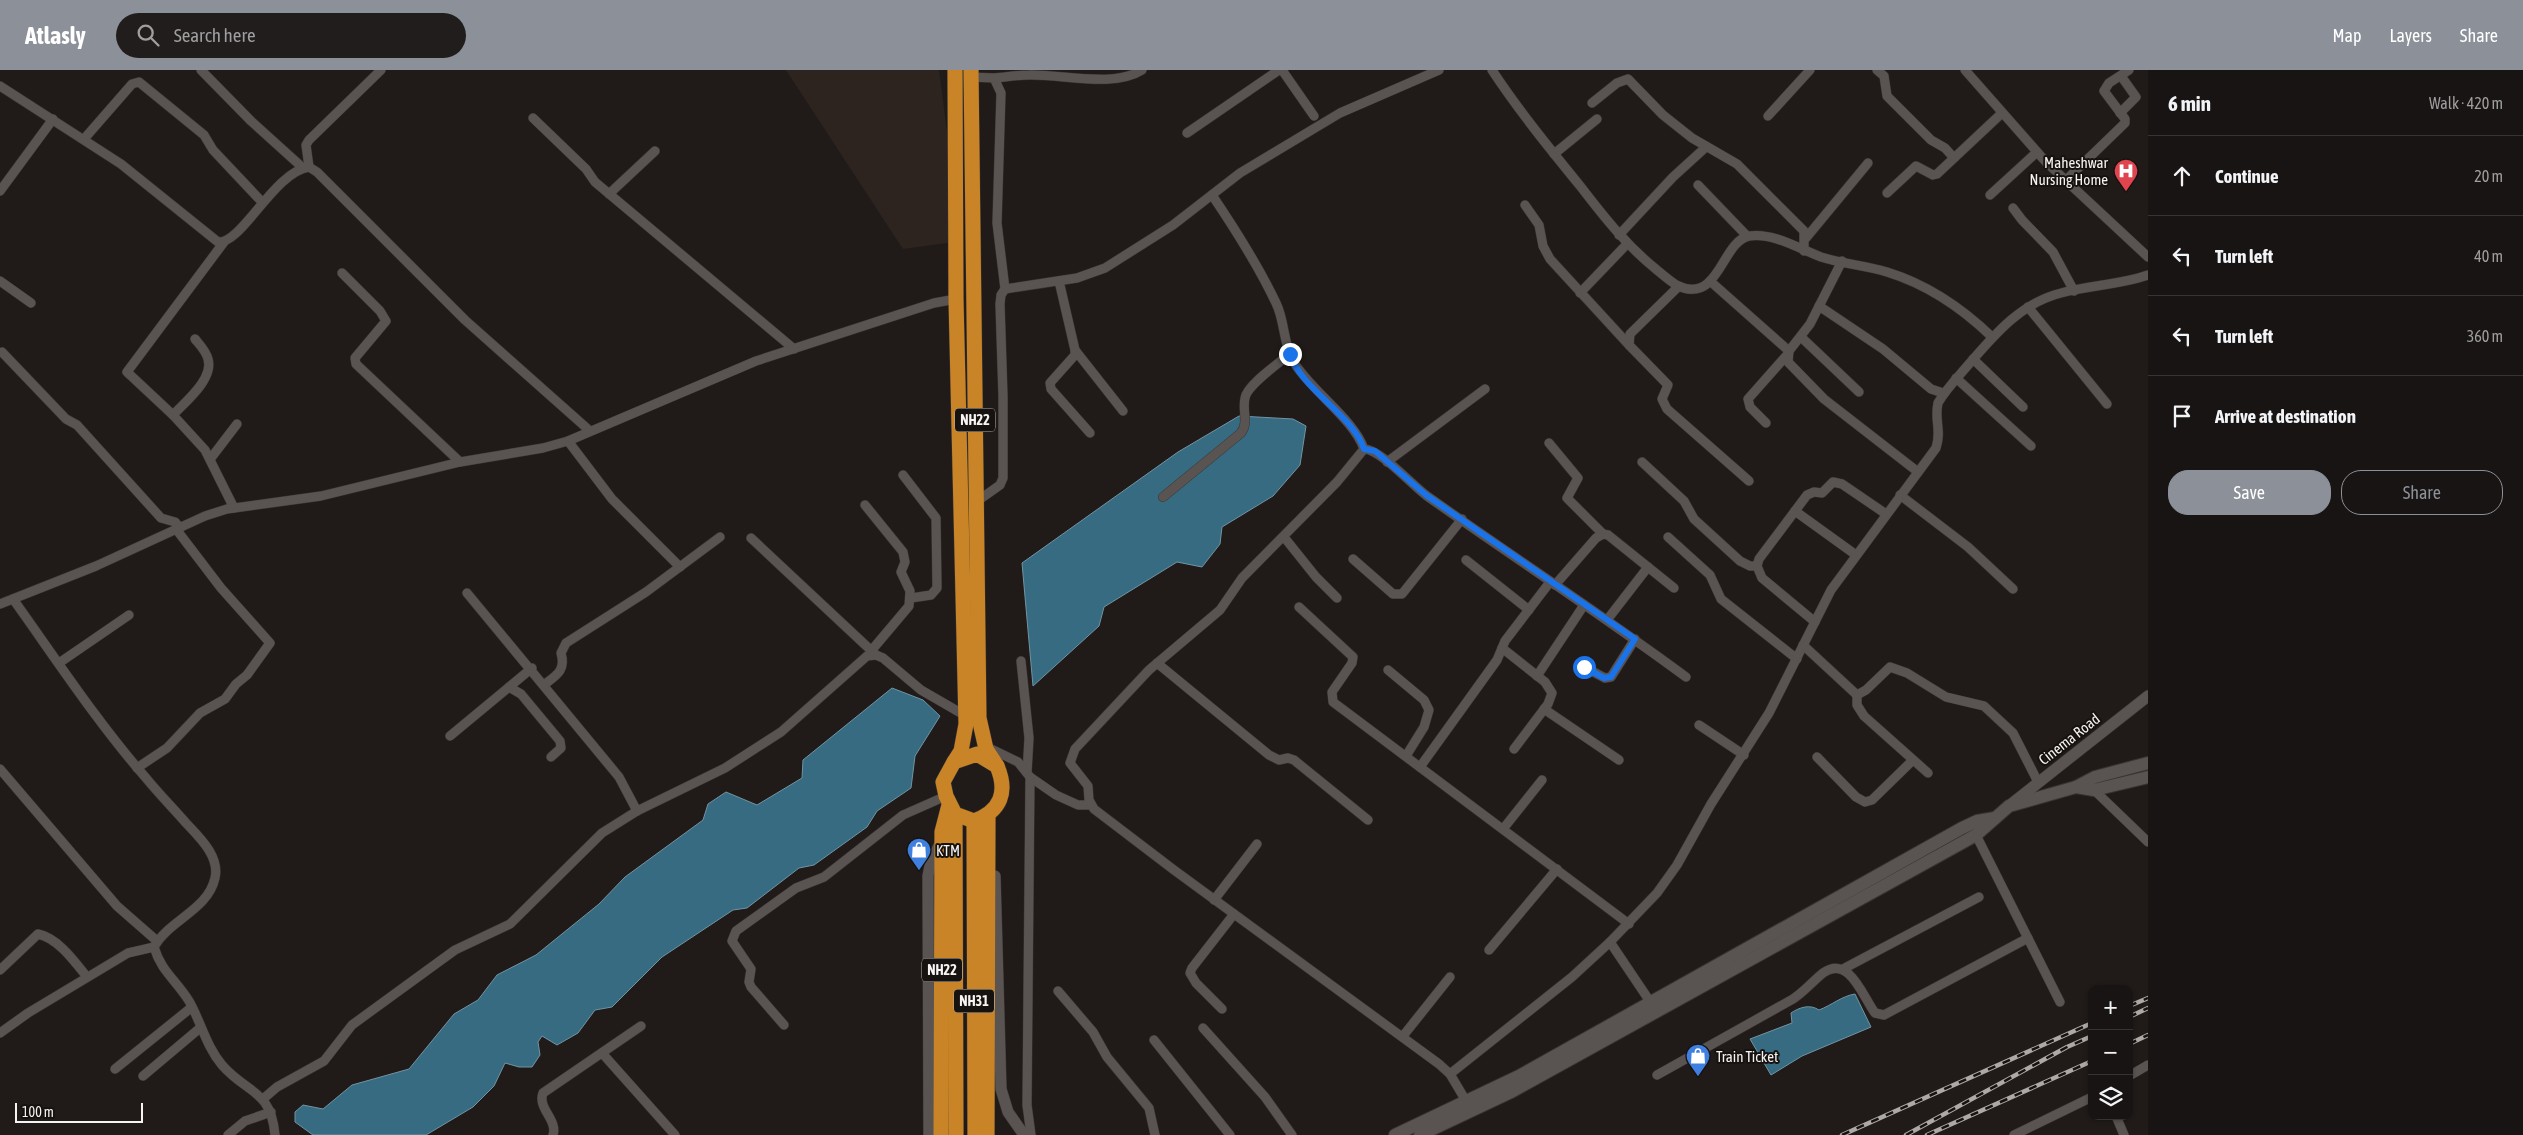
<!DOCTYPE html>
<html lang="en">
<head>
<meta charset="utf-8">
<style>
	:root { --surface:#181413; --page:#211d1c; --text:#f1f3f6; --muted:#9f9ea0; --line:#363333; --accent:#8c9099 }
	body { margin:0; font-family:"Asap Condensed",sans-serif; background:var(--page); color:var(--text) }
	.controls { position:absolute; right:15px; bottom:15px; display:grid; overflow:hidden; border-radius:10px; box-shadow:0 1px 4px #0004 }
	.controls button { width:45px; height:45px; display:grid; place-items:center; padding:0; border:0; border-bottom:1px solid var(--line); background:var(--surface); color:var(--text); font:25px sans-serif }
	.scale { position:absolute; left:15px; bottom:12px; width:128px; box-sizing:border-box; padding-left:5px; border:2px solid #f7f3f2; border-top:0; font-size:14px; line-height:18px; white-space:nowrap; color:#f7f3f2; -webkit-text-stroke:4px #161210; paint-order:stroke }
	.stop { position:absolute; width:15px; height:15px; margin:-11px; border:4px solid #1a73e8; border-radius:50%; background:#fff }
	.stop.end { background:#1a73e8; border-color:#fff; box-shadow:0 1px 5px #0008 }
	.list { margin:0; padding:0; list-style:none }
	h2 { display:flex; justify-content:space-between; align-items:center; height:65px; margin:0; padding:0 20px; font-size:21px }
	h2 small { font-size:16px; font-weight:400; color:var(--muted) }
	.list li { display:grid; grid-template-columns:32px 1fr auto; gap:15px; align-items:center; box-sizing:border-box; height:80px; padding:0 20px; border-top:1px solid var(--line) }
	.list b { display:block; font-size:19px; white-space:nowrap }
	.list em { font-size:16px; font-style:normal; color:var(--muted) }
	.actions { display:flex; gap:10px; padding:15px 20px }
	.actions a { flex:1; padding:11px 0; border:1px solid var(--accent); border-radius:20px; text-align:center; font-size:18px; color:var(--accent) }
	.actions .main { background:var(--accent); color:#fff }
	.icon { flex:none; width:28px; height:28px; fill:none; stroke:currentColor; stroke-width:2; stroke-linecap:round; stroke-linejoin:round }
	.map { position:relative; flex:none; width:2148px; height:1065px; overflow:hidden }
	header { display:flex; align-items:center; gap:30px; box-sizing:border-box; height:70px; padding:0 25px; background:var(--accent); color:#fff }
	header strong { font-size:24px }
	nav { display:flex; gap:28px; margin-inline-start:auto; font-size:18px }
	.search { width:350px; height:45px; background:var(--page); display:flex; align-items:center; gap:12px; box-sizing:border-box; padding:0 18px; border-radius:28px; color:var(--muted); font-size:19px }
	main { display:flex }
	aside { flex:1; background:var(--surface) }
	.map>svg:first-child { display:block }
</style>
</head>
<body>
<header>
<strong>Atlasly</strong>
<div class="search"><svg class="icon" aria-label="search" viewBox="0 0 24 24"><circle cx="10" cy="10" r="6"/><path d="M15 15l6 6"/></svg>Search here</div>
<nav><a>Map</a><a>Layers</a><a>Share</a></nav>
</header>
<main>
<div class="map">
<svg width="2148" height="1065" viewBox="0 0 2148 1065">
	<rect width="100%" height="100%" fill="#201b19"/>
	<!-- built -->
	<polygon fill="#2e241f" points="786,0 939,0 961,171 903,179"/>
	<!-- water -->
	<g fill="#376b81" stroke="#7194a3">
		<polygon points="1239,346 1293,349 1306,356 1300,395 1273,426 1222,457 1220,474 1202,497 1177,492 1104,537 1099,556 1033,616 1022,493 1178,382"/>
		<polygon points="892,618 923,630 940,646 915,686 911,718 877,741 867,757 814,795 799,798 747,838 733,840 662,887 612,937 595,940 578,963 557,975 542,966 538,972 540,985 532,997 519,997 505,993 494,1016 473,1037 426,1065 313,1065 295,1052 295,1042 303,1035 323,1039 352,1015 409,999 454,944 478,930 497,905 536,885 599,834 625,807 703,750 708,734 726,722 757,735 802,708 803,690"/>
		<path d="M1855,924L1871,957L1802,986L1771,1005L1750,969L1792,953L1791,943C1800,937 1810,934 1819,940C1832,935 1842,926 1855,924Z"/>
	</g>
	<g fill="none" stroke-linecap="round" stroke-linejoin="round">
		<defs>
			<g id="minor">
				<polyline points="201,0 251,51 303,98"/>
				<polyline points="1282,0 1314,46"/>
				<path d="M1492,0C1519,41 1550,79 1581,117C1604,147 1627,176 1657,200C1663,205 1671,212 1678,216C1720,234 1721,172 1749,166C1772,162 1800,179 1821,187C1842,194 1865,195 1887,202C1926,214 1963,239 1992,267"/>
				<polyline points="1877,0 1884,6 1887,26 1931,70 1945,78 1954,88"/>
				<polyline points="1965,0 2046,92 2148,187"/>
				<polyline points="971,7 994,8 1001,23 997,153 1005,219"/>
				<path d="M994,8C1006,7 1018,5 1029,5C1062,4 1114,18 1142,0"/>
				<path d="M0,16L121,94L218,172C242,174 274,102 309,97L317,102L465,250L590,361"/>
				<polyline points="1592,33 1617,13 1628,9 1663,45 1692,68 1737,94 1804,161 1804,181"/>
				<polyline points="2120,43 2136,27 2121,6"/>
				<polyline points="1768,46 1810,0"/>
				<polyline points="533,48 586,99 595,112 794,279"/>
				<polyline points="1187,63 1279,0"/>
				<polyline points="84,69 132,14 139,12 204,65 213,80 262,132"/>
				<polyline points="1554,84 1597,49"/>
				<polyline points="309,97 306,75 309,70 381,0"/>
				<polyline points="2065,111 2125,53 2125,49 2104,21 2109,13 2129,0"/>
				<polyline points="1698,115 1747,166"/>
				<polyline points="0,121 53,49"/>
				<polyline points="1887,123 1916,96 1933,105 1937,104 2002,43"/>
				<polyline points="609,124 655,81"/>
				<path d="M1212,125C1235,159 1258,195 1276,233C1285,251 1283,273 1293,291C1310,320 1354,349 1364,379L1337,412L1242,508L1220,540L1149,600L1075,679L1070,693L1088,716L1089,730L1094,739L1174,800L1439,994L1450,1004L1466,1031"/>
				<polyline points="1990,125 2037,82"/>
				<polyline points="1525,135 1539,155 1543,176 1550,189 1629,275"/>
				<polyline points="2013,138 2022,150 2053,182 2074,221"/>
				<polyline points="1619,165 1673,107 1706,77"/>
				<polyline points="1806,168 1868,93"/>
				<polyline points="224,172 127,302 173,345 205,380 234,438"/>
				<polyline points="1842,191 1810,254 1789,281 1788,292 1824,329 1918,402"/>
				<polyline points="342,203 380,241 386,251 355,288 356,294 460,392"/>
				<polyline points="0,211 31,233"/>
				<polyline points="1059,211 1075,280 1075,285 1050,313 1051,319 1090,363"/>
				<polyline points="1710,211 1789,281"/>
				<polyline points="1679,216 1630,264 1629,275 1668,315 1662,329 1667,339 1749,411"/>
				<polyline points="1580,223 1627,174"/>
				<polyline points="1819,236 1883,279 1931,319 1943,323"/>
				<polyline points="2028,237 2107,334"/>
				<polyline points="1801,267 1859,322"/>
				<polyline points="1075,280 1123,341"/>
				<polyline points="2,282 66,349 77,355 161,448 175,452 180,458"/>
				<polyline points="1973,289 2023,337"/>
				<polyline points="1956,308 2031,376"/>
				<path d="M173,345C185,332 214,309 208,289C206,281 200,275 195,269"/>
				<polyline points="1766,353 1750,337 1748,329 1787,285"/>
				<polyline points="568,371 612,429 680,497"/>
				<polyline points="1549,373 1578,408 1567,428 1603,464"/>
				<path d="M1364,379C1380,379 1412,415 1427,426C1513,487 1601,544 1686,607"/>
				<polyline points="211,388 237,354"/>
				<polyline points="1387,392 1485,319"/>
				<polyline points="1642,392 1684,431 1694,449 1740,491 1750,496 1757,496"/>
				<polyline points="903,405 936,448 937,518 931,525 911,528"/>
				<polyline points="1900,425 1968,477 2013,519"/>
				<path d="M1163,427L1241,363C1249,352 1242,341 1245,328C1247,315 1279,293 1290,284"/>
				<polyline points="976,432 1000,415 1003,408 1003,326 1000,234 1001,225 1005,219 1077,208 1105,198 1173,155 1240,103 1340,43 1439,0"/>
				<polyline points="865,435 903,482 905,492 901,502 910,521 909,536 871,581"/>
				<polyline points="1795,441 1856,485"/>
				<polyline points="1284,467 1316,507 1337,528"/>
				<polyline points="1668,467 1710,505 1721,529 1797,589"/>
				<polyline points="751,468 876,585"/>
				<polyline points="1353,489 1393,524 1402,524 1462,449"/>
				<polyline points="1466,490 1529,540"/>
				<polyline points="1555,515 1596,468 1603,464 1608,465 1674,518"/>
				<polyline points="467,523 619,707 637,741"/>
				<path d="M13,529C56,589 97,652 146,708C159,724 173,738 186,753C199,767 220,786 215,808C208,840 169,850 154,877C161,901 176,910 189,931C201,952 206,976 222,995C247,1024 271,1019 275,1065"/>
				<polyline points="0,534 96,496 205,446 227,439 321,426 460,392 543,378 568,371 756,291 934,233 956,229"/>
				<polyline points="1299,537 1353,587 1352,593 1332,622 1333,632 1629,854"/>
				<polyline points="1607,550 1648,497"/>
				<polyline points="1815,552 1762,508 1757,496 1759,489 1807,425 1814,422 1822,423 1833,412 1842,414 1886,444"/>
				<polyline points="1803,575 1857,625 1866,620 1890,597 1907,603 1946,627 1984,636 2013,663 2038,712"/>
				<polyline points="1502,578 1545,612 1552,623 1548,634 1514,679"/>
				<polyline points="1021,591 1029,668 1027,703"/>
				<polyline points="59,593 129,545"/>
				<polyline points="1157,593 1269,685 1279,690 1288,688 1294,690 1368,750"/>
				<polyline points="1584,597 1605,608 1611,607 1635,569"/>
				<polyline points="1388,600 1424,630 1429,640 1424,657 1406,686"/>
				<polyline points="1537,606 1584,535"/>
				<path d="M545,614C557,605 566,600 561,583L566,573L646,522L720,467"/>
				<polyline points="509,617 521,624 560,671 561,678 551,687"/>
				<polyline points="1857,625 1857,635 1864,646 1928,703"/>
				<polyline points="1544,639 1619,690"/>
				<polyline points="1699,655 1744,685"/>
				<polyline points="450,666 532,598"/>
				<polyline points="987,677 1018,692 1030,707 1056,725 1078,735 1091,735"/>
				<polyline points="1817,687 1856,727 1865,732 1872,730 1913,690"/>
				<polyline points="1420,697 1497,590 1505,571 1550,512"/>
				<polyline points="137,698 167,678 200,643 225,629 236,614 247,605 270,573 221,518 176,459"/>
				<polyline points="0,699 117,836 157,871"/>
				<polyline points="1030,707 1027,1035 1031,1065"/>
				<polyline points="2094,720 2148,772"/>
				<polyline points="1503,759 1542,710"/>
				<polyline points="1976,765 2060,932"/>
				<polyline points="1214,830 1257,774"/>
				<polyline points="1610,872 1651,933"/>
				<polyline points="1489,880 1557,799"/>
				<polyline points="1843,899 1979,827"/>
				<path d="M0,900L38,864C58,868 75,892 87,907"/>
				<polyline points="1058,921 1093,962 1107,987 1149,1038 1155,1065"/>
				<polyline points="1222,939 1196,913 1190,903 1192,898 1234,844"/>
				<polyline points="784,955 751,917 749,912 751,899 732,871 736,861 796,818 824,807 903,745 946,726"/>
				<polyline points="1203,958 1265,1027 1292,1065"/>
				<polyline points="0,963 28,943 128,883 154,877"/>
				<polyline points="1403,966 1450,907"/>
				<polyline points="1154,970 1230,1065"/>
				<polyline points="602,983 675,1065"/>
				<polyline points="115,999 192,937"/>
				<path d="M1450,1004L1572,907L1610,872L1657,823L1677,795L1711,734L1769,643L1831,520L1936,378C1942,360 1934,351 1938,333C1946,319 1958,307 1969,294C1995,264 2021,233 2061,223C2090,215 2120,215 2148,205"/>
				<path d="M1657,1005L1793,929C1805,921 1813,911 1823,903C1849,884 1863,927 1875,943L1884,945L2028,868"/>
				<polyline points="143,1006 200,958"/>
				<polyline points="2129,1006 2148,995"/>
				<polyline points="263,1029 277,1017 324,991 352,955 422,904 455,880 510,854 602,763 637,741 725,698 781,662 867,586 876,585 883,588 921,620 966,646"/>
				<polyline points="2116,1046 2124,1065"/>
				<polyline points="228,1065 245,1051 271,1042"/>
				<path d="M553,1065C558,1050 537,1038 543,1023L641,956"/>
				<polyline points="2014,1065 2092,1027"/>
			</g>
			<g id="tertiary">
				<polyline points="2010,735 2148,626"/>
				<polyline points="995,806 1001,1019 1008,1042 1024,1065"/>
				<polyline points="929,1065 928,806 931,791 941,772"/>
			</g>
			<g id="secondary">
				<polyline points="2076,717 2094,720 2148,707"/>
				<polyline points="1395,1065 1519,1006 1962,758 1977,751 1995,748"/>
				<polyline points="1420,1065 1511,1022 1976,765 2009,736 2076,717 2095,707 2148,693"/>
			</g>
			<g id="trunk">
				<polyline points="971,0 979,648 986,679 997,696"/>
				<path d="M977,684L997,696C1008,722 1001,741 974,751L955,744L946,726L943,712L954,692Z"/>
				<polyline points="954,692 961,681 966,654 956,229 955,0"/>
				<polyline points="955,744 956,1065"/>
				<polyline points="974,751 975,1065"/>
				<polyline points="941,1065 942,762 949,735"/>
				<polyline points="987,1065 988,745"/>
			</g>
		</defs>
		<!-- minor casing -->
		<use href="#minor" stroke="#393534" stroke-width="10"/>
		<!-- tertiary casing -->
		<use href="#tertiary" stroke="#393534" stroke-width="12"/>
		<!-- secondary casing -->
		<use href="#secondary" stroke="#393534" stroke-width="14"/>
		<!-- trunk casing -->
		<use href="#trunk" stroke="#393534" stroke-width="16"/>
		<!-- minor -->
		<use href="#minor" stroke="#595451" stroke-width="9"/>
		<!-- tertiary -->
		<use href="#tertiary" stroke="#595451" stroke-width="11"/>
		<!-- secondary -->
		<use href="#secondary" stroke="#595451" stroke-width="12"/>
		<!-- trunk -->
		<use href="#trunk" stroke="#c88426" stroke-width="15"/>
		<defs>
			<g id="rail">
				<polyline points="2129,936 2148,928"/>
				<polyline points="2129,947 2148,938"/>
				<polyline points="2129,974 2148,965"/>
				<polyline points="1842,1065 2092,953"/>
				<polyline points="1906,1065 2067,977 2092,966"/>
				<polyline points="1927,1065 2092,991"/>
			</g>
		</defs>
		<!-- rail casing -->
		<use href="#rail" stroke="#ada9a7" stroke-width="4.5"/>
		<!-- rail -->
		<use href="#rail" stroke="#161210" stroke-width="2.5" stroke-dasharray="8" stroke-linecap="butt"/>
	</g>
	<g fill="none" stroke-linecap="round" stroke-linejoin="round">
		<!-- route -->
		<path stroke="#1a73e8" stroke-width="6" d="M1290,284C1301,319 1353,345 1364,379L1375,381L1426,425L1635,569L1611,607L1604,608L1584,597"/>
	</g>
	<!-- icons -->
	<defs>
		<symbol id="hospital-pin" viewBox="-11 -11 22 30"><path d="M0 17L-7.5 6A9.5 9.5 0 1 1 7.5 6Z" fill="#e0444e" stroke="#161210"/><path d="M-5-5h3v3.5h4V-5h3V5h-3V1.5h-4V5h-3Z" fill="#fff"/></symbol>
		<symbol id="shop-pin" viewBox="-11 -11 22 30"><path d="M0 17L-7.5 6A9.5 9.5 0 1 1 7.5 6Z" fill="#3f7fe0" stroke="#161210"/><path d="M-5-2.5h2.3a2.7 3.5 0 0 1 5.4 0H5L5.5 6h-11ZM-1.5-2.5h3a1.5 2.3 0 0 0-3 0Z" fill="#fff"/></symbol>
	</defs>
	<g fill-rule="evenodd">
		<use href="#hospital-pin" x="2112" y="87" width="28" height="38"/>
		<use href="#shop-pin" x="905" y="766" width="28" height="38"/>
		<use href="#shop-pin" x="1684" y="972" width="28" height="38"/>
	</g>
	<g text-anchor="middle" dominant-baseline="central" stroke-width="4" stroke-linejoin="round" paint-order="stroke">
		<!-- shield labels -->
		<g fill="#161210" stroke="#b4b0ae" stroke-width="1">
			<rect x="955" y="338.5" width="40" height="23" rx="4"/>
			<rect x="922" y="888.5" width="40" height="23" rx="4"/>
			<rect x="954" y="919.5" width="40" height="23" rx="4"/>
		</g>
		<g font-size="14" font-weight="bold" fill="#f7f3f2">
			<text x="975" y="350">NH22</text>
			<text x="942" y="900">NH22</text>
			<text x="974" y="931">NH31</text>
		</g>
		<!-- poi labels -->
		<g font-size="15" fill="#f7f3f2" stroke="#161210" text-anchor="start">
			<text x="2108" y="92" text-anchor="end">Maheshwar<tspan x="2108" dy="17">Nursing Home</tspan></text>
			<text x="936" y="780">KTM</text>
			<text x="1716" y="986">Train Ticket</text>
		</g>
		<!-- street labels -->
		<g font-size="15" fill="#f7f3f2" stroke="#161210">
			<text transform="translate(2069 669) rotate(-38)">Cinema Road</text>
		</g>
	</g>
</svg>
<div class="controls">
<button>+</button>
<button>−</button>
<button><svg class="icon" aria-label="layers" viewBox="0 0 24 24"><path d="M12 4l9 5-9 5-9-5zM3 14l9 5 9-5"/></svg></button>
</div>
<div class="scale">100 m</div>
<div class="stop" style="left:1584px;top:597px"></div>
<div class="stop end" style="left:1290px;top:284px"></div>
</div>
<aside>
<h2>6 min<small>Walk · 420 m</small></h2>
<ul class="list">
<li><svg class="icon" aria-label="ahead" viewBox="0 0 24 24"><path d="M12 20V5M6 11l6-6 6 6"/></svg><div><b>Continue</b></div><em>20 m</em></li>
<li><svg class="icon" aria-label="left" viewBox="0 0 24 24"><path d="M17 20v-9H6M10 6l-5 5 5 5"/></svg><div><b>Turn left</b></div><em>40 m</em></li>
<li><svg class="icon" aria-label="left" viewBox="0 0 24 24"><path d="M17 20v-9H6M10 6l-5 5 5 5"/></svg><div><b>Turn left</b></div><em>360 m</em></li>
<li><svg class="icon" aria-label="arrive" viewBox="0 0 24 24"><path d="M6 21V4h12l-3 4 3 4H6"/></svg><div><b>Arrive at destination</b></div></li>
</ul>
<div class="actions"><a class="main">Save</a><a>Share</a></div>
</aside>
</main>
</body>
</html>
